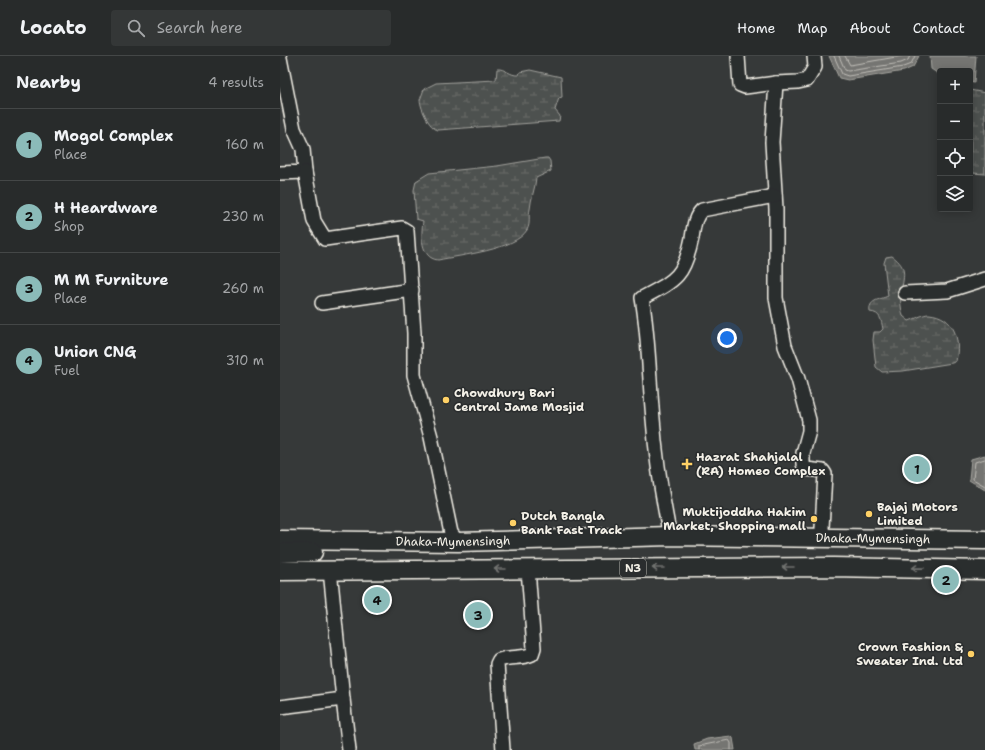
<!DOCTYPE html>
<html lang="en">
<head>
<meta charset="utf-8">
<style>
	:root { --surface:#282b2b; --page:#343737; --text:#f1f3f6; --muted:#a5a7a9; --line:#444747; --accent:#8bbbb9 }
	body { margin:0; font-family:"Shantell Sans",sans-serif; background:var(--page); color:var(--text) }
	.controls { position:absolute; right:12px; top:12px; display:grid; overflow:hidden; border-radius:4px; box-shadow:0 2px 10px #0003 }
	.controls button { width:36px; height:36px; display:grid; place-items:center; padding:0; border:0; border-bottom:1px solid var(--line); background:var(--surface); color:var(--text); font:20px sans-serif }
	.you { position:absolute; left:447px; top:282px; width:14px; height:14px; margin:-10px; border:3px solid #fff; border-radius:50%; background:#1a73e8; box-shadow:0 0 0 6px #1a73e833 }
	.badge { display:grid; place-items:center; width:26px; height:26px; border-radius:50%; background:var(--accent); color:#111; font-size:13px; font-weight:700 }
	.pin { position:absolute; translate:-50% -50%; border:2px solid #fff; box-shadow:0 1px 4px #0006 }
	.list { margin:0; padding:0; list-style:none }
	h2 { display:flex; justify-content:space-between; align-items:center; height:52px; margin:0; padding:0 16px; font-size:17px }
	h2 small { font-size:13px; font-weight:400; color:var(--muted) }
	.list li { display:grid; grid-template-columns:26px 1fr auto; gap:12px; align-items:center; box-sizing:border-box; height:72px; padding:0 16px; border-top:1px solid var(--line) }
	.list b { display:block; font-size:15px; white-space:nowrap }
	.list p { margin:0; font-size:13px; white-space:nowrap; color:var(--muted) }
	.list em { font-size:13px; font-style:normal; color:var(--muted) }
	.icon { flex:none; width:22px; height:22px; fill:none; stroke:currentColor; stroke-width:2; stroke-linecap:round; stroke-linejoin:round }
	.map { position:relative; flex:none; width:705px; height:694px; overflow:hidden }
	header { display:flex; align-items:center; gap:24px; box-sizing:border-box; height:56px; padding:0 20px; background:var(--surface); border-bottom:1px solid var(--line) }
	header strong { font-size:19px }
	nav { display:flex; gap:22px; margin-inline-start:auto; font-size:14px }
	.search { width:280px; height:36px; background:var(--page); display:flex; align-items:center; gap:10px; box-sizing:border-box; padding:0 14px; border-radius:4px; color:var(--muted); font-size:15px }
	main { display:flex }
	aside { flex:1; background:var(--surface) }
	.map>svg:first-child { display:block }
</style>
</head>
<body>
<header>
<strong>Locato</strong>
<div class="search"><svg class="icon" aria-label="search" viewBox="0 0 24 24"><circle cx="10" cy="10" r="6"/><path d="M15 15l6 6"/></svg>Search here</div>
<nav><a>Home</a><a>Map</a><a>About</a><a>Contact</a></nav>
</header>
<main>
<aside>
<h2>Nearby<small>4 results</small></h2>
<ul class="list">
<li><span class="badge">1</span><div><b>Mogol Complex</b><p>Place</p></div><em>160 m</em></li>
<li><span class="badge">2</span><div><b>H Heardware</b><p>Shop</p></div><em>230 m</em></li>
<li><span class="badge">3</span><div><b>M M Furniture</b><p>Place</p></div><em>260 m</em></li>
<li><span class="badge">4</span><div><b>Union CNG</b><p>Fuel</p></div><em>310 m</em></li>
</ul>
</aside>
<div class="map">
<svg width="705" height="694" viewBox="0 0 705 694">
	<defs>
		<pattern id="wetland-marsh" width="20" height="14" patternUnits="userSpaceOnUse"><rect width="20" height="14" fill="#4e514f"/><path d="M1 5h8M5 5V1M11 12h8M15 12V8" fill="none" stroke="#686a68"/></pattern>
	</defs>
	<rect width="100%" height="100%" fill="#363939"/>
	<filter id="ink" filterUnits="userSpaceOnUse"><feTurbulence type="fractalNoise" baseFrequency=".025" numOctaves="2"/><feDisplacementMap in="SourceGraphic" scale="8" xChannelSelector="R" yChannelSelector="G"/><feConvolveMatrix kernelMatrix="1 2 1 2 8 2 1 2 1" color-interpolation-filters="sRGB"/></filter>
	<g filter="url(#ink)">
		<!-- wetland -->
		<g fill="url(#wetland-marsh)" stroke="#a1a19c">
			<path d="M217,13C225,12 230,20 239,19L240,16L250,14L281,21L282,41L279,42L275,54L280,60L279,65L158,74C149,72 141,53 140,44L144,33L156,27L216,24Z"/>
			<polygon points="690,34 705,37 705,118 693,117 691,109"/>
			<path d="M265,102H268L270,105L271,115L256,122C255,133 251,142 250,153C248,160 251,167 247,174C235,194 181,199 158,204C140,202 141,178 143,165L136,163L134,134L136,125L149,117L217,110Z"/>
			<path d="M612,200C629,212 623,221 621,238C620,245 621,253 623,260L629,265C635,263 643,258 649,258C674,260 681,283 676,305L672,307L623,315L602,316L596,311L593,284L594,276H600L603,273C601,264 601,257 590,256C588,244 599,244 608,240L604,207L606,201Z"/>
		</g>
		<!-- water -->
		<g fill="#757572" stroke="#a8a7a1">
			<polygon points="549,0 639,0 633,11 624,15 568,24 559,22"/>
			<polygon points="650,0 696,0 694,27 690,26 690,15 660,15 660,19 651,13"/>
			<polygon points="705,399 705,434 689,424 691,403"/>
			<polygon points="451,680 453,682 455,694 415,694 414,688 427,683"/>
		</g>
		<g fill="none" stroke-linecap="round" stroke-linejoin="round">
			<!-- shore -->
			<g stroke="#c1bfb9" stroke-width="1">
				<polyline points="554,0 562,18 568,20 623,11 631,8 635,0"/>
				<polyline points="559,0 565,14 568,15 621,7 628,4 630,0"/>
				<polyline points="565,0 570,9 622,0"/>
				<polyline points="705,403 695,406 693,423 705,430"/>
				<polyline points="419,694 419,690 449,684 451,687 451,694"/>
			</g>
			<defs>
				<g id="minor">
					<polyline points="458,0 460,29 465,31 496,27"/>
					<polyline points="534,0 535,11 527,24 518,26 496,27 492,86 496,153 496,242 505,290 518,323 529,364 529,375 523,397 523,408 526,413 543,415 545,418 542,472 544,482"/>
					<polyline points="0,2 14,73 23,93 25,116 0,117"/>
					<polyline points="25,116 34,165 45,183 122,172 127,175 134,277 134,319 151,381 171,477 178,486"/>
					<polyline points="625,237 667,235 705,223"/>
					<polyline points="42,247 132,234"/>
					<path d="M390,480C382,441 376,403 373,363C369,322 369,282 362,242C396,224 404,221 412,182C414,170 414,162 422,154L495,140"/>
					<polyline points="63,643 69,694"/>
					<polyline points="0,651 63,643 50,514"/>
					<path d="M223,694L217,608L219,604C230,600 242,603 252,598L254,592L248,513"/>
				</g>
				<g id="highway">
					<path id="s1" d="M0,484L178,486L390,480L705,484"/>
					<polyline points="0,497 33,496"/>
					<polyline points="0,515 553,511 705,514"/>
				</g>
			</defs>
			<!-- minor casing -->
			<use href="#minor" stroke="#f4f1e8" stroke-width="16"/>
			<!-- highway casing -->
			<use href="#highway" stroke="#f4f1e8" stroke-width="21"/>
			<!-- minor -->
			<use href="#minor" stroke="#2a2d2e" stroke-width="13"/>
			<!-- highway -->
			<use href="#highway" stroke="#2a2d2e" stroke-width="18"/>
		</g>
		<!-- one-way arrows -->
		<defs><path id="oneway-shaft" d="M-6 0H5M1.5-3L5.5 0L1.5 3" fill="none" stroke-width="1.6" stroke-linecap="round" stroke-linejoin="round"/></defs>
		<g stroke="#71726f">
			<use href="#oneway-shaft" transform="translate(508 511) rotate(180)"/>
			<use href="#oneway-shaft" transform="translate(378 512) rotate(180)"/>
			<use href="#oneway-shaft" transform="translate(638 512) rotate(-179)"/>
			<use href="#oneway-shaft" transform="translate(220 513) rotate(180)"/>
		</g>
	</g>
	<!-- markers -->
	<g fill="#ffd166" stroke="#2a2d2e" stroke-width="1.5">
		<circle cx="166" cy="344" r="4"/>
		<path d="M405 402h4v4h4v4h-4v4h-4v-4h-4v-4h4z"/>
		<circle cx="589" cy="458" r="4"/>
		<circle cx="534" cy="463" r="4"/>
		<circle cx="233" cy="467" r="4"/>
		<circle cx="691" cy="598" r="4"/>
	</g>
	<g text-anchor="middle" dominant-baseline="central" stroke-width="3" stroke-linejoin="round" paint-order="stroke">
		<!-- shield labels -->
		<rect fill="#2a2d2e" stroke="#b7b6b0" stroke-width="1" x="340" y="503" width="26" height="18" rx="3"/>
		<g font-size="11" font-weight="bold" fill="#f4f1e8">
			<text x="353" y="512">N3</text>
		</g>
		<!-- poi labels -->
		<g font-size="12" font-weight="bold" fill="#f4f1e8" stroke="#2a2d2e" text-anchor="start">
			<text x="174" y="337">Chowdhury Bari<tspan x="174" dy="14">Central Jame Mosjid</tspan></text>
			<text x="416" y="401">Hazrat Shahjalal<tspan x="416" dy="14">(RA) Homeo Complex</tspan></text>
			<text x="597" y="451">Bajaj Motors<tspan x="597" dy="14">Limited</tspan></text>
			<text x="526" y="456" text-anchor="end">Muktijoddha Hakim<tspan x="526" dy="14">Market, Shopping mall</tspan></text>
			<text x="241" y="460">Dutch Bangla<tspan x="241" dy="14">Bank Fast Track</tspan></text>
			<text x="683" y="591" text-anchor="end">Crown Fashion &amp;<tspan x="683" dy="14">Sweater Ind. Ltd</tspan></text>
		</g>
		<!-- street labels -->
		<g font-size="12" fill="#f4f1e8" stroke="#2a2d2e">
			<text stroke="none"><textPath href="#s1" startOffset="593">Dhaka-Mymensingh</textPath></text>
			<text stroke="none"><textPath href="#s1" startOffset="173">Dhaka-Mymensingh</textPath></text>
		</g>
	</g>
</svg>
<div class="controls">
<button>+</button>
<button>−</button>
<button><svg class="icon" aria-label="locate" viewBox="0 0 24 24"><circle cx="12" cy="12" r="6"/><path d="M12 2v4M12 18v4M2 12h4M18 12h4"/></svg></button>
<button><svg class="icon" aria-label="layers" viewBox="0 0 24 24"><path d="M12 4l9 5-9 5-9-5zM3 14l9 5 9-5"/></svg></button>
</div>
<div class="you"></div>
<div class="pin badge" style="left:637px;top:413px">1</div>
<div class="pin badge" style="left:666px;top:524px">2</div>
<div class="pin badge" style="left:198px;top:559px">3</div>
<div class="pin badge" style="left:97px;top:544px">4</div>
</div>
</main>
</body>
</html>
